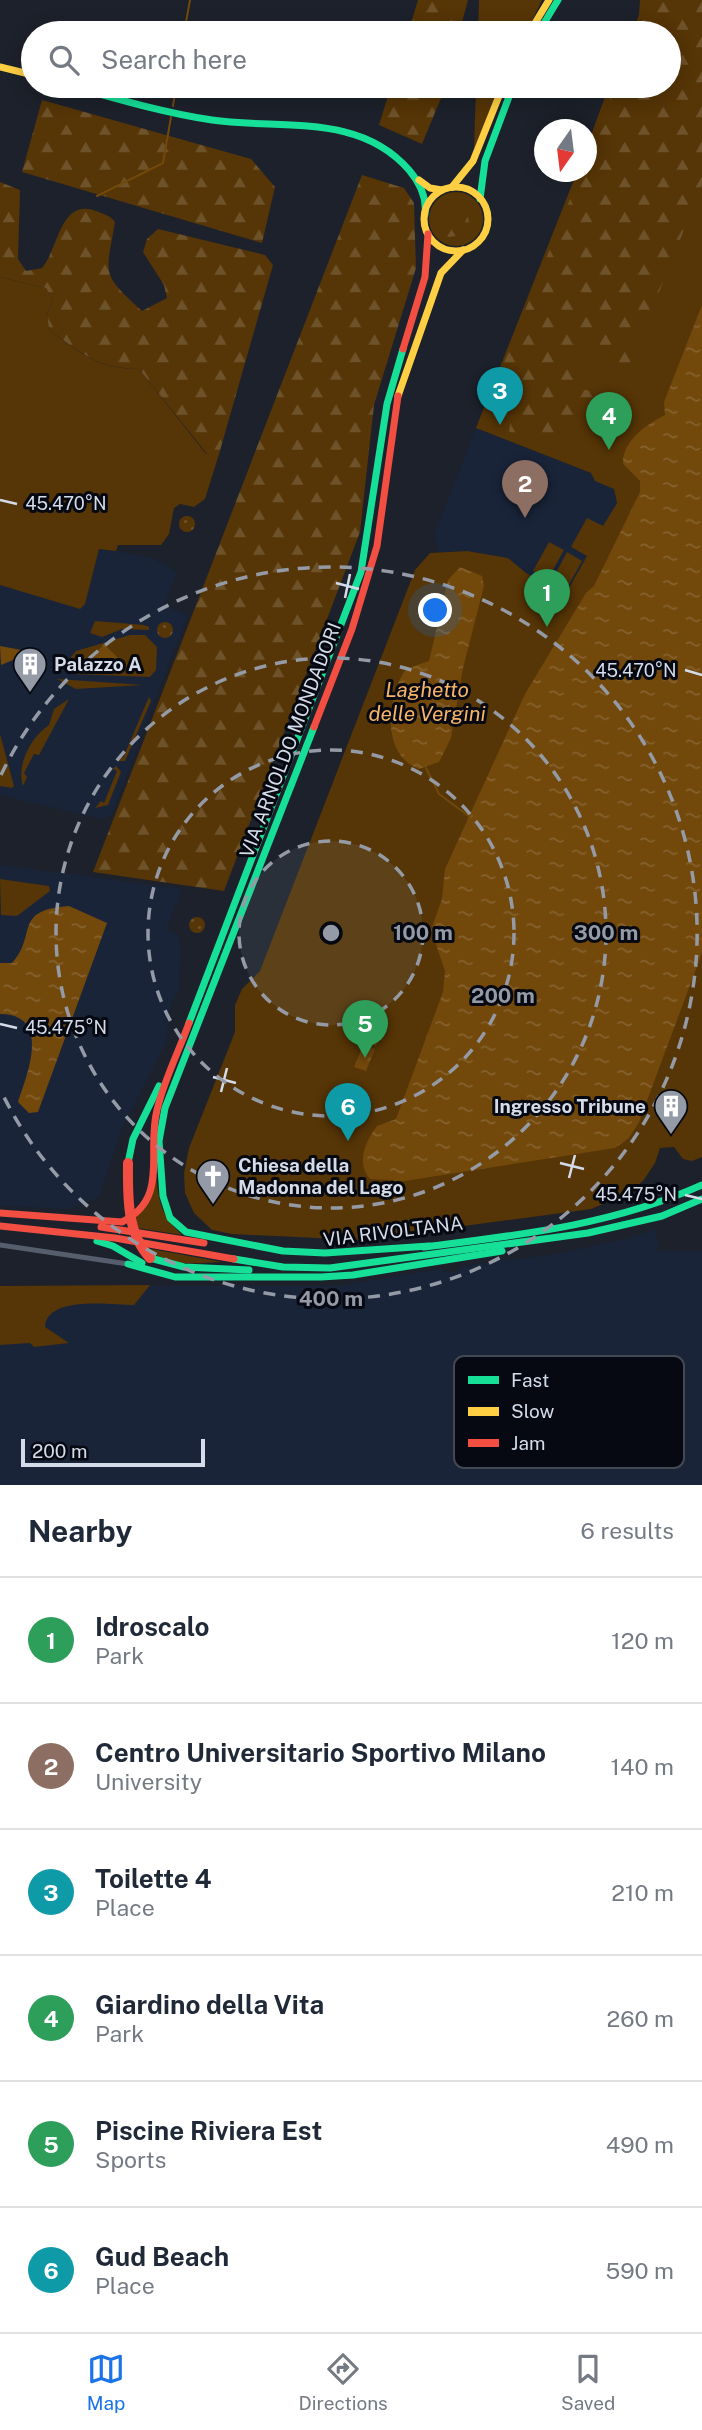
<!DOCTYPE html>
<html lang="en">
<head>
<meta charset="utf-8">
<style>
	:root { --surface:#fff; --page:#f6f6f7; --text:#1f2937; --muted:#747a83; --line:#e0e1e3; --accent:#1a73e8 }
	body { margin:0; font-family:"Public Sans",sans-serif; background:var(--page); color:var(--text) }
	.compass { position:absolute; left:534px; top:119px; width:63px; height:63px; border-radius:50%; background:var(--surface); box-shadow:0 4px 18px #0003; rotate:194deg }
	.scale { position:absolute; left:21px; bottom:18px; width:184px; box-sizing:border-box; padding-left:7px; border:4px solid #d5dce9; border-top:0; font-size:19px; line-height:24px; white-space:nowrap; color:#d5dce9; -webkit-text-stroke:5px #060911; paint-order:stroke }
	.you { position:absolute; left:436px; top:611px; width:24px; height:24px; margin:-18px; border:5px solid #fff; border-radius:50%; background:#1a73e8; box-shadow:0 0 0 10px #1a73e833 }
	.badge { display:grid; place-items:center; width:46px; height:46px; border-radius:50%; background:var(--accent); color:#fff; font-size:23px; font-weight:700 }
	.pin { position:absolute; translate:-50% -58px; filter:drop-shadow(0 2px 4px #0008) }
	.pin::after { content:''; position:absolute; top:37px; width:24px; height:21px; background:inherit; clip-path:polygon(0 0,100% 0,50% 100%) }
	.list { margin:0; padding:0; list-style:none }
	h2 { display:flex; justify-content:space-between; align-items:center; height:91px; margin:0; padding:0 28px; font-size:30px }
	h2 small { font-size:23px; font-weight:400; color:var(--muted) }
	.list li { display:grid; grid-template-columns:46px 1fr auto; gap:21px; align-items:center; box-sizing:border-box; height:126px; padding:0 28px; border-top:2px solid var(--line) }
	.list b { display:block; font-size:26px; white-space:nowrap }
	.list p { margin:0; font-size:23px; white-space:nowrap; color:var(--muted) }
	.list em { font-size:23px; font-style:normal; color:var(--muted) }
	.icon { flex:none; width:38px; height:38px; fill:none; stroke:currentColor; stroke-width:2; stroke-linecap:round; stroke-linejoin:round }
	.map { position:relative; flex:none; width:702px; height:1485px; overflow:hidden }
	.search { position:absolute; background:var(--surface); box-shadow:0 4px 18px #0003; left:21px; right:21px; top:21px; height:77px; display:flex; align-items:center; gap:18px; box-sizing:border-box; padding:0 24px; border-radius:38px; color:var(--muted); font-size:26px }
	.sheet { height:847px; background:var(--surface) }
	nav { display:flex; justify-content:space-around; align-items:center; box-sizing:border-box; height:98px; border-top:2px solid var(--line); background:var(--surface); font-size:19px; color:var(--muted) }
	nav a { display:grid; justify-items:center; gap:4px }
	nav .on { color:var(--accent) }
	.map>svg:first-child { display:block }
</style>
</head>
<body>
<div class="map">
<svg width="702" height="1485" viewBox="0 0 702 1485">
	<defs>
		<pattern id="forest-firs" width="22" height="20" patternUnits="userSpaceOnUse" patternTransform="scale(1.75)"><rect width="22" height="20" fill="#563506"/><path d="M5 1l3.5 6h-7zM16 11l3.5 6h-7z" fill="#6d522a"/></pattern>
		<pattern id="garden-dots" width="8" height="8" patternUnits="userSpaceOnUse" patternTransform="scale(1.75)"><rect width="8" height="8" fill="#563506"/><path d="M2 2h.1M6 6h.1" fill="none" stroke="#6d522a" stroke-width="1.8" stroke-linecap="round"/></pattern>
		<pattern id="water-ripples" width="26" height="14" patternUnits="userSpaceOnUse" patternTransform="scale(1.75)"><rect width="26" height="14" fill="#72480b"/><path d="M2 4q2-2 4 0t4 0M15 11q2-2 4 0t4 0" fill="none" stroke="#85622f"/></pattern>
	</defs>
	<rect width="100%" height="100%" fill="#1c212b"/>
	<!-- built -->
	<g fill="#192439">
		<polygon points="476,428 591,473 595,481 614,489 617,503 565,595 526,573 508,558 467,551 438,552 435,533"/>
		<polygon points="99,548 152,558 178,572 164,604 187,616 111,816 101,819 0,795 0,578 85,603"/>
		<polygon points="0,865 182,889 166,929 178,936 181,944 179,990 170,1006 166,1043 122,1128 99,1197 70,1209 0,1206"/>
		<polygon points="656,1229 658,1251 702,1251 702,1485 0,1485 0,1286 339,1286 441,1269 448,1273 458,1271 463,1266 555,1254 626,1239"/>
	</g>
	<!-- green -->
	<g fill="#563506">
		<polygon points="479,0 542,0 526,33 478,33"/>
		<polygon points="640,0 702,0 702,1157 692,1161 683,1159 674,1147 660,1148 655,1163 643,1181 623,1196 591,1209 360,1240 232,1234 212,1230 194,1213 185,1193 184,1173 189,1148 235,1032 235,1005 242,989 260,971 415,570 430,553 467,551 508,558 526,573 565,595 587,556 571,547 587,518 603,526 617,503 614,489 595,481 591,473 476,428 577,172 586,172 587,146 609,86 669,86 669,33 632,33 639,15"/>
		<polygon points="476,86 502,86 474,149"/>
		<circle cx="456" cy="219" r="27"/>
		<path d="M0,277L46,288L53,301L47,314L49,330C81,353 97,369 139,369L206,454H219L205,499L194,507L180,504L174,508L169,534L161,545H118L116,551L99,549L85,604L80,609L0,585Z"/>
		<polygon points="549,542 564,550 548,579 533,571"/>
		<polygon points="567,552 582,561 566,590 551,582"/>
		<polygon points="95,621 144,625 149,627 149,630 122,629 102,637 90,633"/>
		<polygon points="130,635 145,635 157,647 156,670 150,677 73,674 64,666 76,651"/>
		<polygon points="57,679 143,685 76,689"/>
		<polygon points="149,697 151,701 125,761 117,761 118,757 123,758"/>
		<path d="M69,699L39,755L34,754L24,773L27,777L23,786C16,764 32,736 49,725L54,709Z"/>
		<polygon points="0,734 14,786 12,788 0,786"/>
		<polygon points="116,766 121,772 108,805 95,808 101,801 104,803 117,771 113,769"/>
		<polygon points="0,879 49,886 50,891 17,916 1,915"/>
		<path d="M156,1176C160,1207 161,1214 182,1235L138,1228L136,1218Z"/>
		<path d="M146,1248L222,1262C195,1263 168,1268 146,1248Z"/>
		<path d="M150,1285L134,1305C112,1305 47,1295 45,1327L69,1343L34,1347L30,1343L0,1345V1286Z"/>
	</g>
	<!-- forest -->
	<g fill="url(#forest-firs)">
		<polygon points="418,0 468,0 459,33 408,33"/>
		<path d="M643,0H702V185L627,372L622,378L609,375L599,347L591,344L565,350L561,357L563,363L580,364L584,390L596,391L599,397L596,412L541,442L515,437L509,431C513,414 507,406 496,393L497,380L581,172H586L587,157L615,86H669V33H636L641,19Z"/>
		<polygon points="391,86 446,86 422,144 379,125"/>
		<polygon points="42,100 251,159 275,187 262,243 22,172"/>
		<polygon points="362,175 404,188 414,203 416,268 374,405 360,532 224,891 93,872"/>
		<path d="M0,182L20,190L18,259L26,271L42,268C59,248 60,198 96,211C103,214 110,215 115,222C106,276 100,272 142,311L167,298L164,285L143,252L147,239L158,229L265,255L273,265L219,454H207L139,369C95,368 82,353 49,330L47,314L53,301L46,288L0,277Z"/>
		<polygon points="462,204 467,211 470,228 465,235 448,237 441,231 442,219 450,215 454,205"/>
	</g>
	<!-- garden -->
	<g fill="url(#garden-dots)">
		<circle cx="187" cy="524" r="8"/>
		<circle cx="165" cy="630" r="8"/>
		<circle cx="197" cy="925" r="8"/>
	</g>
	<!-- water -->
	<g fill="url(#water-ripples)">
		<path d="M702,305V953L639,1122L629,1138L615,1148L392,1183L391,1180L370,1179C356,1163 365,1142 377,1126L396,1119L443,992L445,971L431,930L442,899L445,869L525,694L586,593L594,586L640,492V481L623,464C622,441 647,424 665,415L664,402Z"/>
		<path d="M460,567L482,576L484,586L463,668L451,738L439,762L419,769C380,754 387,696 406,669L429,661L448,580Z"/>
		<polygon points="104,644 119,659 108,674 89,661"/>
		<polygon points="0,646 32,652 1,665"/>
		<path d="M69,906L107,923L38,1112L29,1113L18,1102C26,1077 53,1014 0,1014V963H12C38,935 12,910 69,906Z"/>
		<polygon points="372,1020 384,1024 376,1046 364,1042"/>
		<polygon points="363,1045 375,1049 366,1071 354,1067"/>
	</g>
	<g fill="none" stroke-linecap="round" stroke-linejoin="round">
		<!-- stream -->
		<g stroke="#72480b" stroke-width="2">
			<polyline points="184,33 190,0"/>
			<polyline points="173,106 176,86"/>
			<polyline points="97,196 163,163 171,117"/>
			<polyline points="426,768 439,794 470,817"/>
		</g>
		<!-- street -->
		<polyline stroke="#565d6d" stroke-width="5" points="0,1245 128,1264"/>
		<!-- fast -->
		<g stroke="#16e098" stroke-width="7">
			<polyline points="538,33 558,0"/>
			<path d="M71,86C117,99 165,113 212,120C280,130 359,112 409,170C420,183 427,197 425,214"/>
			<polyline points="480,199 485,161 513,86"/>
			<polyline points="314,727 165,1108 159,1141 163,1196 170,1218 186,1232 283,1251 325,1253 429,1246"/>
			<polyline points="189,1023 361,572 387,404 403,349"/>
			<polyline points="128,1163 133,1139 159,1086"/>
			<polyline points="97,1241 113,1246 142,1263"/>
			<path d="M424,1247C520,1235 613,1225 702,1185"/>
			<polyline points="150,1258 184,1267 249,1270"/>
			<polyline points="234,1259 283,1267 330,1268 588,1233 662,1216 702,1199"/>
			<polyline points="128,1264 175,1277 321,1277 353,1275 502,1251"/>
		</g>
		<!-- slow -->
		<g stroke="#ffcf43" stroke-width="7">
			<polyline points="529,33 549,0"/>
			<polyline points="0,67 33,75"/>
			<polyline points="419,180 430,188 442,190"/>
			<polyline points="452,187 473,161 503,86"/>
			<circle cx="456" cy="219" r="32"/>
			<polyline points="398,396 441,273 463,250"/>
		</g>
		<!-- jam -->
		<g stroke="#f24e42" stroke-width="7">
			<polyline points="403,349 425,277 428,234"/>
			<polyline points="314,727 352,629 377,546 398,396"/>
			<path d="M0,1213L122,1222C170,1198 146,1152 157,1110C164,1080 179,1051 189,1023"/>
			<polyline points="0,1226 115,1238 234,1259"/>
			<polyline points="101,1227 204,1243"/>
		</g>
		<!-- jam-bridge -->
		<path stroke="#f24e42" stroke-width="10" d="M128,1163C128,1196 126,1232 150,1258"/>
	</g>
	<!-- ticks -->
	<path fill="none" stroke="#d5dce9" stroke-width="2.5" d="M0,500L17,504M336,583L359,589M345,598L350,574M685,670L702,675M0,1024L17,1028M213,1077L236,1083M221,1092L227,1068M560,1163L584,1169M569,1178L575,1155M685,1195L702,1199"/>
	<!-- distance rings -->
	<circle cx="331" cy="933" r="92" fill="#949ba6" fill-opacity=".12"/>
	<g fill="none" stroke="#949ba6" stroke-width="3.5" stroke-dasharray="12 9">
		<circle cx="331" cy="933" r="92"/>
		<circle cx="331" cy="933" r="183"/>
		<circle cx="331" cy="933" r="275"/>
		<path d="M1 775A366 366 0 1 1 1 1091"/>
	</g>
	<!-- icons -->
	<defs>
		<symbol id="building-pin" viewBox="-11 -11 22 30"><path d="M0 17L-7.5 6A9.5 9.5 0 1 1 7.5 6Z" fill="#949ba6" stroke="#060911"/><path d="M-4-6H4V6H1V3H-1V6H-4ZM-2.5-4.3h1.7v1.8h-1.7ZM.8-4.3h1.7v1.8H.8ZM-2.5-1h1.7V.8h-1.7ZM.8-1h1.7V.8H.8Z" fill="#fff"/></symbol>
		<symbol id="church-pin" viewBox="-11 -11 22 30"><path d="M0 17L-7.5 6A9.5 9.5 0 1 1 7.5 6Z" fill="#949ba6" stroke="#060911"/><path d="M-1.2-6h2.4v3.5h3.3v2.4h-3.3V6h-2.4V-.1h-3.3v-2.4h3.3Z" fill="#fff"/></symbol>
	</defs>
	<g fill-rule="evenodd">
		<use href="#building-pin" x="11" y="645" width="38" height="52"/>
		<use href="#building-pin" x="652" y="1087" width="38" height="52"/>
		<use href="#church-pin" x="194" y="1157" width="38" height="52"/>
	</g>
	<g text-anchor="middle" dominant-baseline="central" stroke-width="6" stroke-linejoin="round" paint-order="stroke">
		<!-- poi labels -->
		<g font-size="19" font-weight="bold" fill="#d5dce9" stroke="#060911" text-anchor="start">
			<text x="54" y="664">Palazzo A</text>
			<text x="646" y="1106" text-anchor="end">Ingresso Tribune</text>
			<text x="238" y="1165">Chiesa della<tspan x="238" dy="22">Madonna del Lago</tspan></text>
		</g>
		<!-- street labels -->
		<g font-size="19" fill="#d5dce9" stroke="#060911">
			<text transform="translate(290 740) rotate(-69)">VIA ARNOLDO MONDADORI</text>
			<text transform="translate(393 1231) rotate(-7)">VIA RIVOLTANA</text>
		</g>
		<!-- water labels -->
		<g font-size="21" font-style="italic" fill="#f7b469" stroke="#060911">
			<text x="427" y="689">Laghetto<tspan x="427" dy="24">delle Vergini</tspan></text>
		</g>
	</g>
	<!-- legend -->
	<rect x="454" y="1356" width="230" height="112" rx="10" fill="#060911" stroke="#444852" stroke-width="2"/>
	<rect x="468" y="1376" width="31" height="8" fill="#16e098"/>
	<rect x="468" y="1407" width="31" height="9" fill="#ffcf43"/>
	<rect x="468" y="1439" width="31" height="8" fill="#f24e42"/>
	<g font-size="19" fill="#d5dce9">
		<text x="511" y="1387">Fast</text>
		<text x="511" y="1418">Slow</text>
		<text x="511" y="1450">Jam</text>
	</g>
	<g font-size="18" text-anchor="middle" fill="#d5dce9" stroke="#060911" stroke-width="6" stroke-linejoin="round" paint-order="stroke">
		<text x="66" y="510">45.470°N</text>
		<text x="636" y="677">45.470°N</text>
		<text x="66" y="1034">45.475°N</text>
		<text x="636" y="1201">45.475°N</text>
	</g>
	<circle cx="331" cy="933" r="10" fill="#949ba6" stroke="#060911" stroke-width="3.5"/>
	<g font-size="21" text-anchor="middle" font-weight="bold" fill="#949ba6" stroke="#060911" stroke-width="6" stroke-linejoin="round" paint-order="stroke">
		<text x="423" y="940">100 m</text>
		<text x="606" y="940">300 m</text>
		<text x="503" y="1003">200 m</text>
		<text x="331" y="1306">400 m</text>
	</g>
</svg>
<svg class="compass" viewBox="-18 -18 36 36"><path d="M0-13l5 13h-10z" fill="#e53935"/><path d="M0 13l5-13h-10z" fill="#747a83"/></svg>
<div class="scale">200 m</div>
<div class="you"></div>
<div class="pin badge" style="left:547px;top:627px;background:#2e9e5b">1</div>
<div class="pin badge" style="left:525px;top:518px;background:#8d6e63">2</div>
<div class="pin badge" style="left:500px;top:425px;background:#0f9aa8">3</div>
<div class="pin badge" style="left:609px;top:450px;background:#2e9e5b">4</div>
<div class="pin badge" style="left:365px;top:1058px;background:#2e9e5b">5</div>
<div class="pin badge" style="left:348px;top:1141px;background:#0f9aa8">6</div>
<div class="search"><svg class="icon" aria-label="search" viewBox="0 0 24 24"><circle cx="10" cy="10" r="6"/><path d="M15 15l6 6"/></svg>Search here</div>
</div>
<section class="sheet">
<h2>Nearby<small>6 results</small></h2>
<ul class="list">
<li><span class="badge" style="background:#2e9e5b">1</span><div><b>Idroscalo</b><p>Park</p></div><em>120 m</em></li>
<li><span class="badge" style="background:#8d6e63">2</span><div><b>Centro Universitario Sportivo Milano</b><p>University</p></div><em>140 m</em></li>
<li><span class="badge" style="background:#0f9aa8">3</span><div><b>Toilette 4</b><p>Place</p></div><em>210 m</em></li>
<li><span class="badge" style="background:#2e9e5b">4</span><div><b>Giardino della Vita</b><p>Park</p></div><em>260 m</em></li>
<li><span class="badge" style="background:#2e9e5b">5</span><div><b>Piscine Riviera Est</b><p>Sports</p></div><em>490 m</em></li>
<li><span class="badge" style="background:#0f9aa8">6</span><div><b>Gud Beach</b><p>Place</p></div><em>590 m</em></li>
</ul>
</section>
<nav>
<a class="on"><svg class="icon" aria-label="map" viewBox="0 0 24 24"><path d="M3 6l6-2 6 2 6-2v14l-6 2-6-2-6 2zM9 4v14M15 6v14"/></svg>Map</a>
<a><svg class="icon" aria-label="directions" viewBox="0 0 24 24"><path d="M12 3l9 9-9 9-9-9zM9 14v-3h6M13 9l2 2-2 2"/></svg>Directions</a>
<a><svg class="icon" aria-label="saved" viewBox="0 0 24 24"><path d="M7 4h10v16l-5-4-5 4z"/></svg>Saved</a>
</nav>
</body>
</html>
